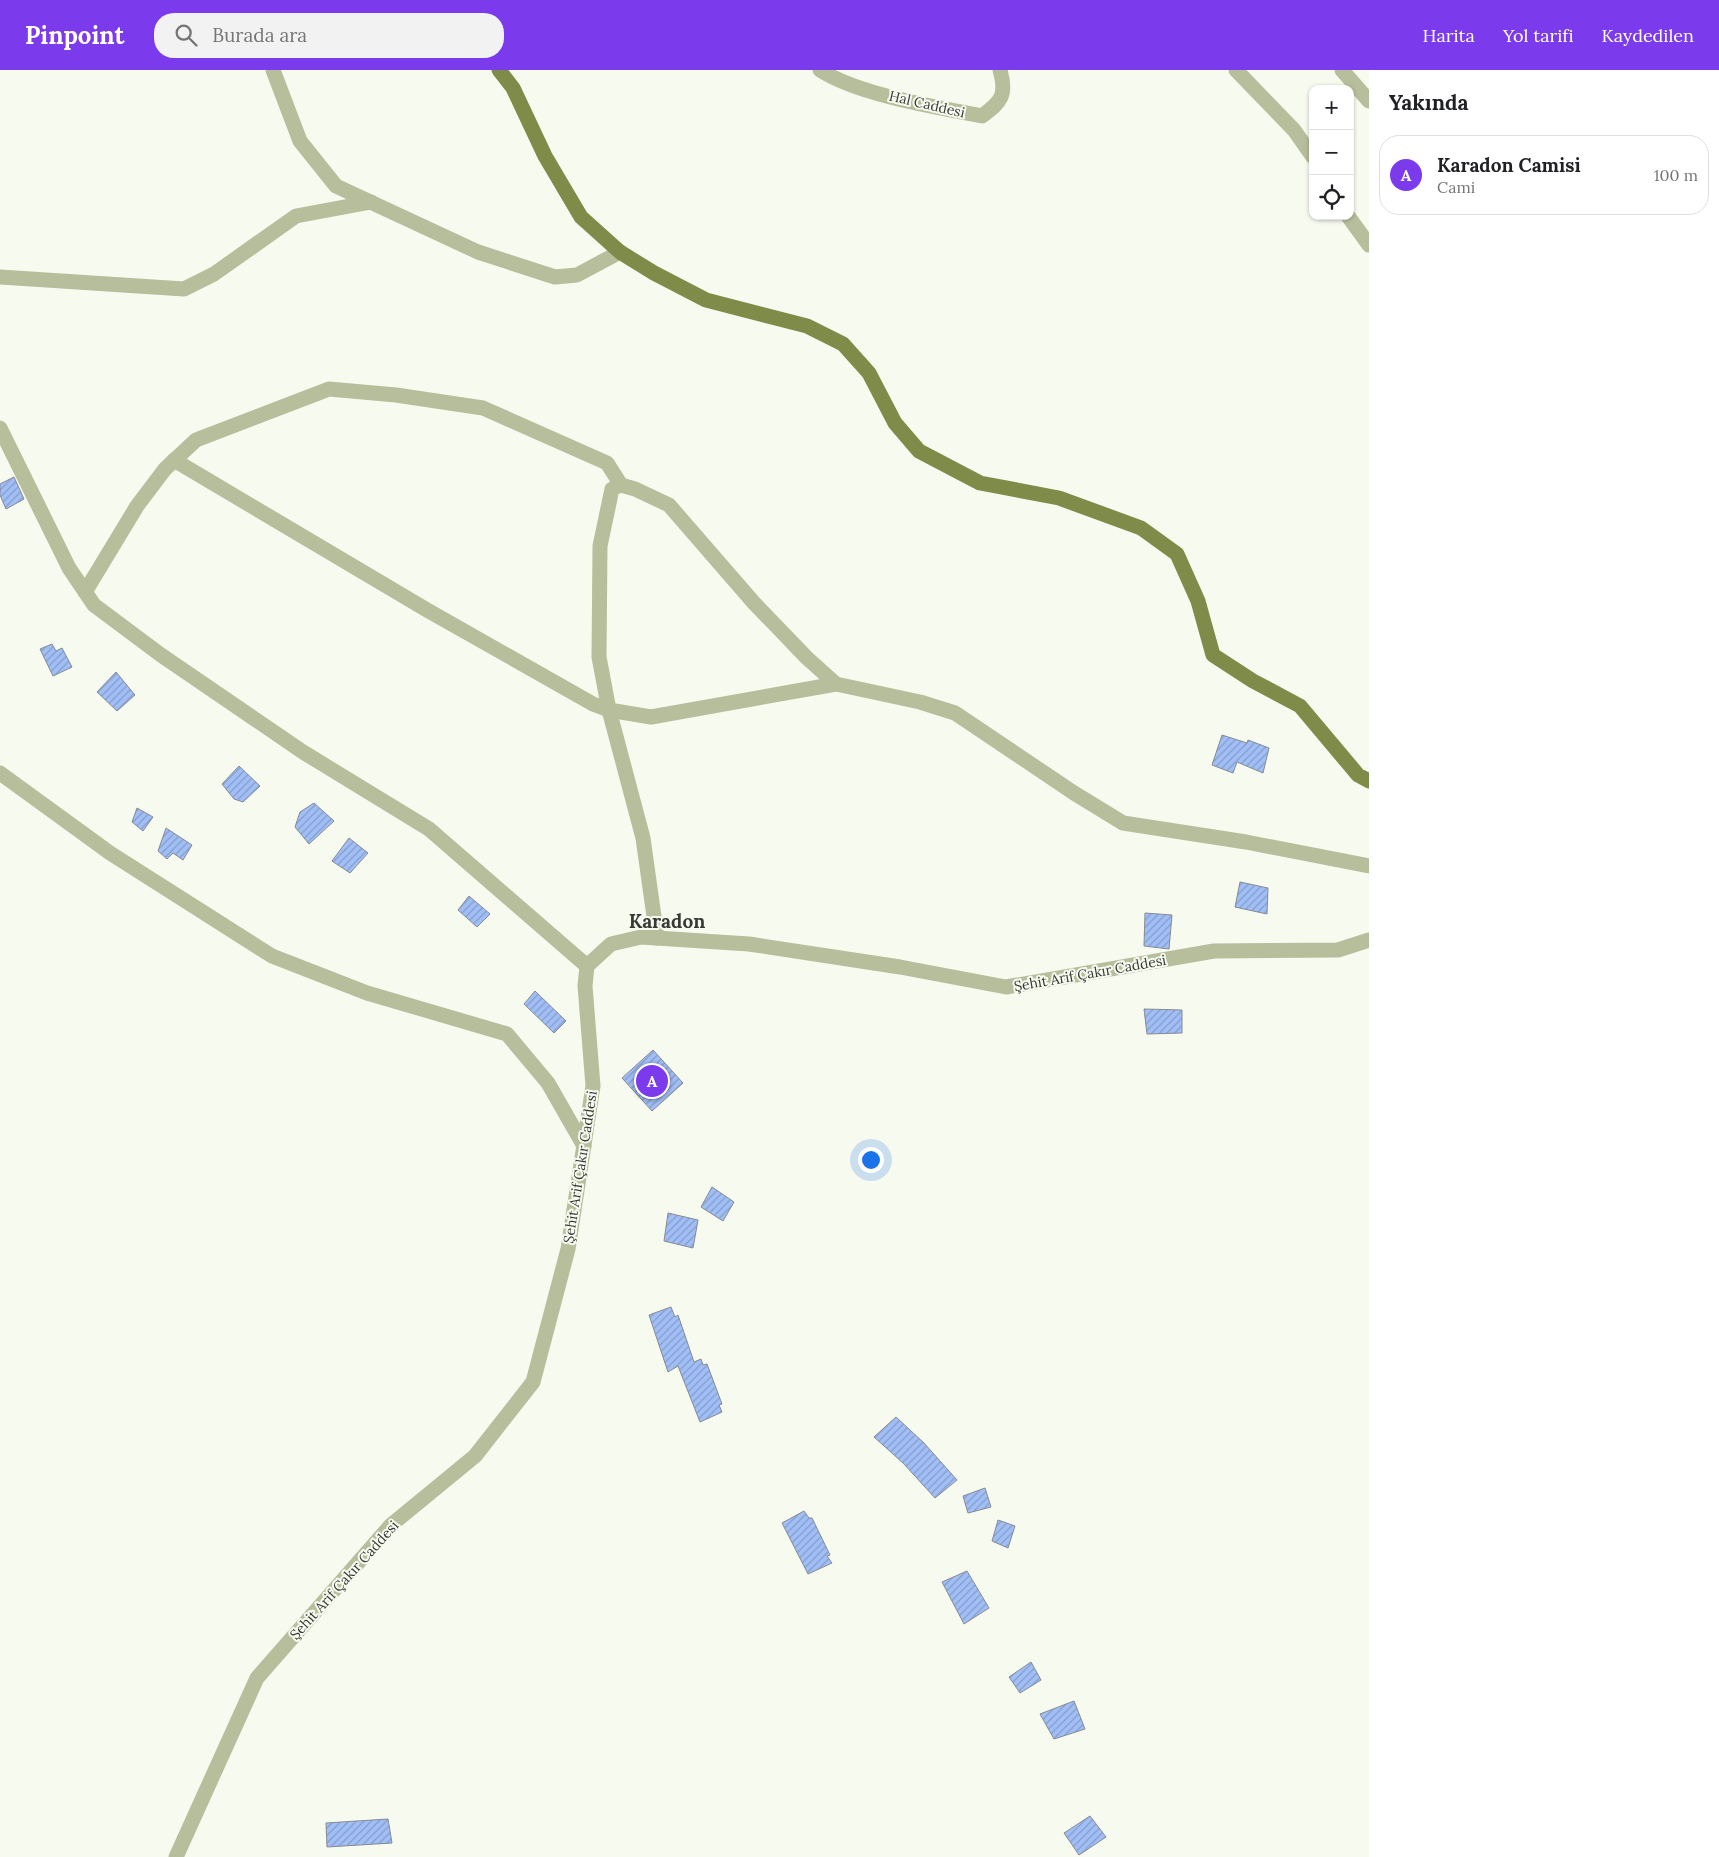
<!DOCTYPE html>
<html lang="tr">
<head>
<meta charset="utf-8">
<style>
	:root { --surface:#fff; --page:#f2f2f2; --text:#202124; --muted:#757577; --line:#e0e0e0; --accent:#7c3aed }
	body { margin:0; font-family:Lora,serif; background:var(--page); color:var(--text) }
	.controls { position:absolute; right:15px; top:15px; display:grid; overflow:hidden; border-radius:10px; box-shadow:0 1px 4px #0004 }
	.controls button { width:45px; height:45px; display:grid; place-items:center; padding:0; border:0; border-bottom:1px solid var(--line); background:var(--surface); color:var(--text); font:25px sans-serif }
	.you { position:absolute; left:870px; top:1089px; width:18px; height:18px; margin:-12px; border:4px solid #fff; border-radius:50%; background:#1a73e8; box-shadow:0 0 0 8px #1a73e833 }
	.badge { display:grid; place-items:center; width:32px; height:32px; border-radius:50%; background:var(--accent); color:#fff; font-size:16px; font-weight:700 }
	.pin { position:absolute; translate:-50% -50%; border:2px solid #fff; box-shadow:0 1px 5px #0006 }
	.list { margin:0; padding:0; list-style:none }
	h2 { display:flex; justify-content:space-between; align-items:center; height:65px; margin:0; padding:0 20px; font-size:21px }
	h2 small { font-size:16px; font-weight:400; color:var(--muted) }
	.list li { display:grid; grid-template-columns:32px 1fr auto; gap:15px; align-items:center; box-sizing:border-box; height:80px; margin:0 10px 10px; padding:0 10px; border:1px solid var(--line); border-radius:20px }
	.list b { display:block; font-size:19px; white-space:nowrap }
	.list p { margin:0; font-size:16px; white-space:nowrap; color:var(--muted) }
	.list em { font-size:16px; font-style:normal; color:var(--muted) }
	.icon { flex:none; width:28px; height:28px; fill:none; stroke:currentColor; stroke-width:2; stroke-linecap:round; stroke-linejoin:round }
	.map { position:relative; flex:none; width:1369px; height:1787px; overflow:hidden }
	header { display:flex; align-items:center; gap:30px; box-sizing:border-box; height:70px; padding:0 25px; background:var(--accent); color:#fff }
	header strong { font-size:24px }
	nav { display:flex; gap:28px; margin-inline-start:auto; font-size:18px }
	.search { width:350px; height:45px; background:var(--page); display:flex; align-items:center; gap:12px; box-sizing:border-box; padding:0 18px; border-radius:20px; color:var(--muted); font-size:19px }
	main { display:flex }
	aside { flex:1; background:var(--surface) }
	.map>svg:first-child { display:block }
</style>
</head>
<body>
<header>
<strong>Pinpoint</strong>
<div class="search"><svg class="icon" aria-label="search" viewBox="0 0 24 24"><circle cx="10" cy="10" r="6"/><path d="M15 15l6 6"/></svg>Burada ara</div>
<nav><a>Harita</a><a>Yol tarifi</a><a>Kaydedilen</a></nav>
</header>
<main>
<div class="map">
<svg width="1369" height="1787" viewBox="0 0 1369 1787">
	<defs>
		<pattern id="building-hatch" width="6" height="6" patternUnits="userSpaceOnUse" patternTransform="scale(1.25)"><rect width="6" height="6" fill="#a1bff7"/><path d="M-1 1l2-2M0 6l6-6M5 7l2-2" fill="none" stroke="#849cc9"/></pattern>
	</defs>
	<rect width="100%" height="100%" fill="#f7faef"/>
	<!-- building -->
	<g fill="url(#building-hatch)" stroke="#868a93">
		<polygon points="14,407 24,429 6,439 0,425 0,414"/>
		<polygon points="52,574 56,581 62,578 72,597 53,606 40,579"/>
		<polygon points="116,602 135,625 117,641 97,622"/>
		<polygon points="1222,665 1247,673 1248,670 1269,678 1263,703 1237,692 1233,703 1212,695"/>
		<polygon points="239,696 260,716 243,732 234,729 222,714"/>
		<polygon points="314,733 334,751 309,774 295,757 300,742"/>
		<polygon points="137,738 153,747 143,761 132,752"/>
		<polygon points="166,758 192,775 183,790 173,783 167,789 158,781"/>
		<polygon points="349,768 368,783 350,803 332,791"/>
		<polygon points="1240,812 1268,818 1267,844 1235,837"/>
		<polygon points="469,826 490,844 477,857 458,840"/>
		<polygon points="1145,843 1172,845 1169,879 1144,876"/>
		<polygon points="535,921 566,951 554,963 524,934"/>
		<polygon points="1144,939 1182,940 1182,963 1147,964"/>
		<polygon points="653,980 683,1013 652,1041 622,1008"/>
		<polygon points="712,1117 734,1132 723,1151 701,1137"/>
		<polygon points="668,1143 698,1150 693,1178 664,1171"/>
		<polygon points="671,1237 675,1247 678,1245 694,1292 701,1289 703,1295 707,1294 722,1334 719,1335 722,1342 700,1352 678,1296 668,1302 649,1245"/>
		<polygon points="896,1347 924,1373 957,1410 935,1428 903,1393 874,1367"/>
		<polygon points="985,1418 991,1437 968,1443 963,1426"/>
		<polygon points="804,1441 809,1448 812,1448 830,1485 827,1486 832,1493 808,1504 782,1453"/>
		<polygon points="998,1450 1015,1456 1008,1478 992,1471"/>
		<polygon points="967,1501 989,1538 964,1554 942,1512"/>
		<polygon points="1031,1592 1041,1610 1020,1623 1009,1607"/>
		<polygon points="1074,1631 1085,1659 1054,1669 1040,1644"/>
		<polygon points="1090,1746 1106,1767 1079,1785 1064,1763"/>
		<polygon points="388,1749 392,1773 327,1777 326,1753"/>
	</g>
	<g fill="none" stroke-linecap="round" stroke-linejoin="round">
		<!-- minor -->
		<g stroke="#b6be9b" stroke-width="15">
			<polyline points="273,0 300,71 336,116 478,182 555,207 577,205 620,182"/>
			<path d="M820,0C859,25 935,37 982,46C1002,31 1007,25 1000,0"/>
			<polyline points="1236,0 1294,60 1313,87"/>
			<polyline points="1342,0 1369,31"/>
			<polyline points="1348,146 1369,175"/>
			<polyline points="0,207 184,219 214,204 296,146 371,132"/>
			<polyline points="0,358 69,498 94,535 161,585 303,682 429,759 587,896"/>
			<polyline points="174,390 427,540 593,634 609,640 651,647 836,614"/>
			<polyline points="85,522 137,436 165,399 196,370 329,319 396,325 483,338 607,393 621,415"/>
			<polyline points="0,703 110,783 272,886 367,923 507,964 548,1013 584,1076"/>
			<polyline points="657,868 643,768 609,640 599,587 600,476 612,419 621,415 635,419 669,435 754,533 807,588 836,614 920,632 955,643 1074,723 1123,753 1246,772 1369,796"/>
			<polyline points="176,1787 257,1608 391,1455 475,1386 533,1312 568,1179 593,1016 585,916 587,896 611,874 641,867 749,874 900,897 1006,917 1214,881 1338,880 1369,870"/>
		</g>
		<!-- major -->
		<polyline stroke="#7f8b49" stroke-width="15" points="499,0 513,18 545,86 581,147 620,182 654,203 706,230 807,256 843,274 869,303 895,353 919,381 980,413 1059,428 1141,458 1177,484 1198,531 1213,585 1253,611 1300,636 1358,705 1369,711"/>
	</g>
	<g text-anchor="middle" dominant-baseline="central" stroke-width="4" stroke-linejoin="round" paint-order="stroke">
		<!-- street labels -->
		<g font-size="14" fill="#383935" stroke="#f7faef">
			<text transform="translate(927 34) rotate(13)">Hal Caddesi</text>
			<text transform="translate(1090 903) rotate(-10)">Şehit Arif Çakır Caddesi</text>
			<text transform="translate(580 1097) rotate(-81)">Şehit Arif Çakır Caddesi</text>
			<text transform="translate(344 1510) rotate(-48)">Şehit Arif Çakır Caddesi</text>
		</g>
		<!-- district labels -->
		<g font-size="19" font-weight="bold" fill="#383935" stroke="#f7faef">
			<text x="667" y="851">Karadon</text>
		</g>
	</g>
</svg>
<div class="controls">
<button>+</button>
<button>−</button>
<button><svg class="icon" aria-label="locate" viewBox="0 0 24 24"><circle cx="12" cy="12" r="6"/><path d="M12 2v4M12 18v4M2 12h4M18 12h4"/></svg></button>
</div>
<div class="you"></div>
<div class="pin badge" style="left:652px;top:1011px">A</div>
</div>
<aside>
<h2>Yakında<small></small></h2>
<ul class="list">
<li><span class="badge">A</span><div><b>Karadon Camisi</b><p>Cami</p></div><em>100 m</em></li>
</ul>
</aside>
</main>
</body>
</html>
